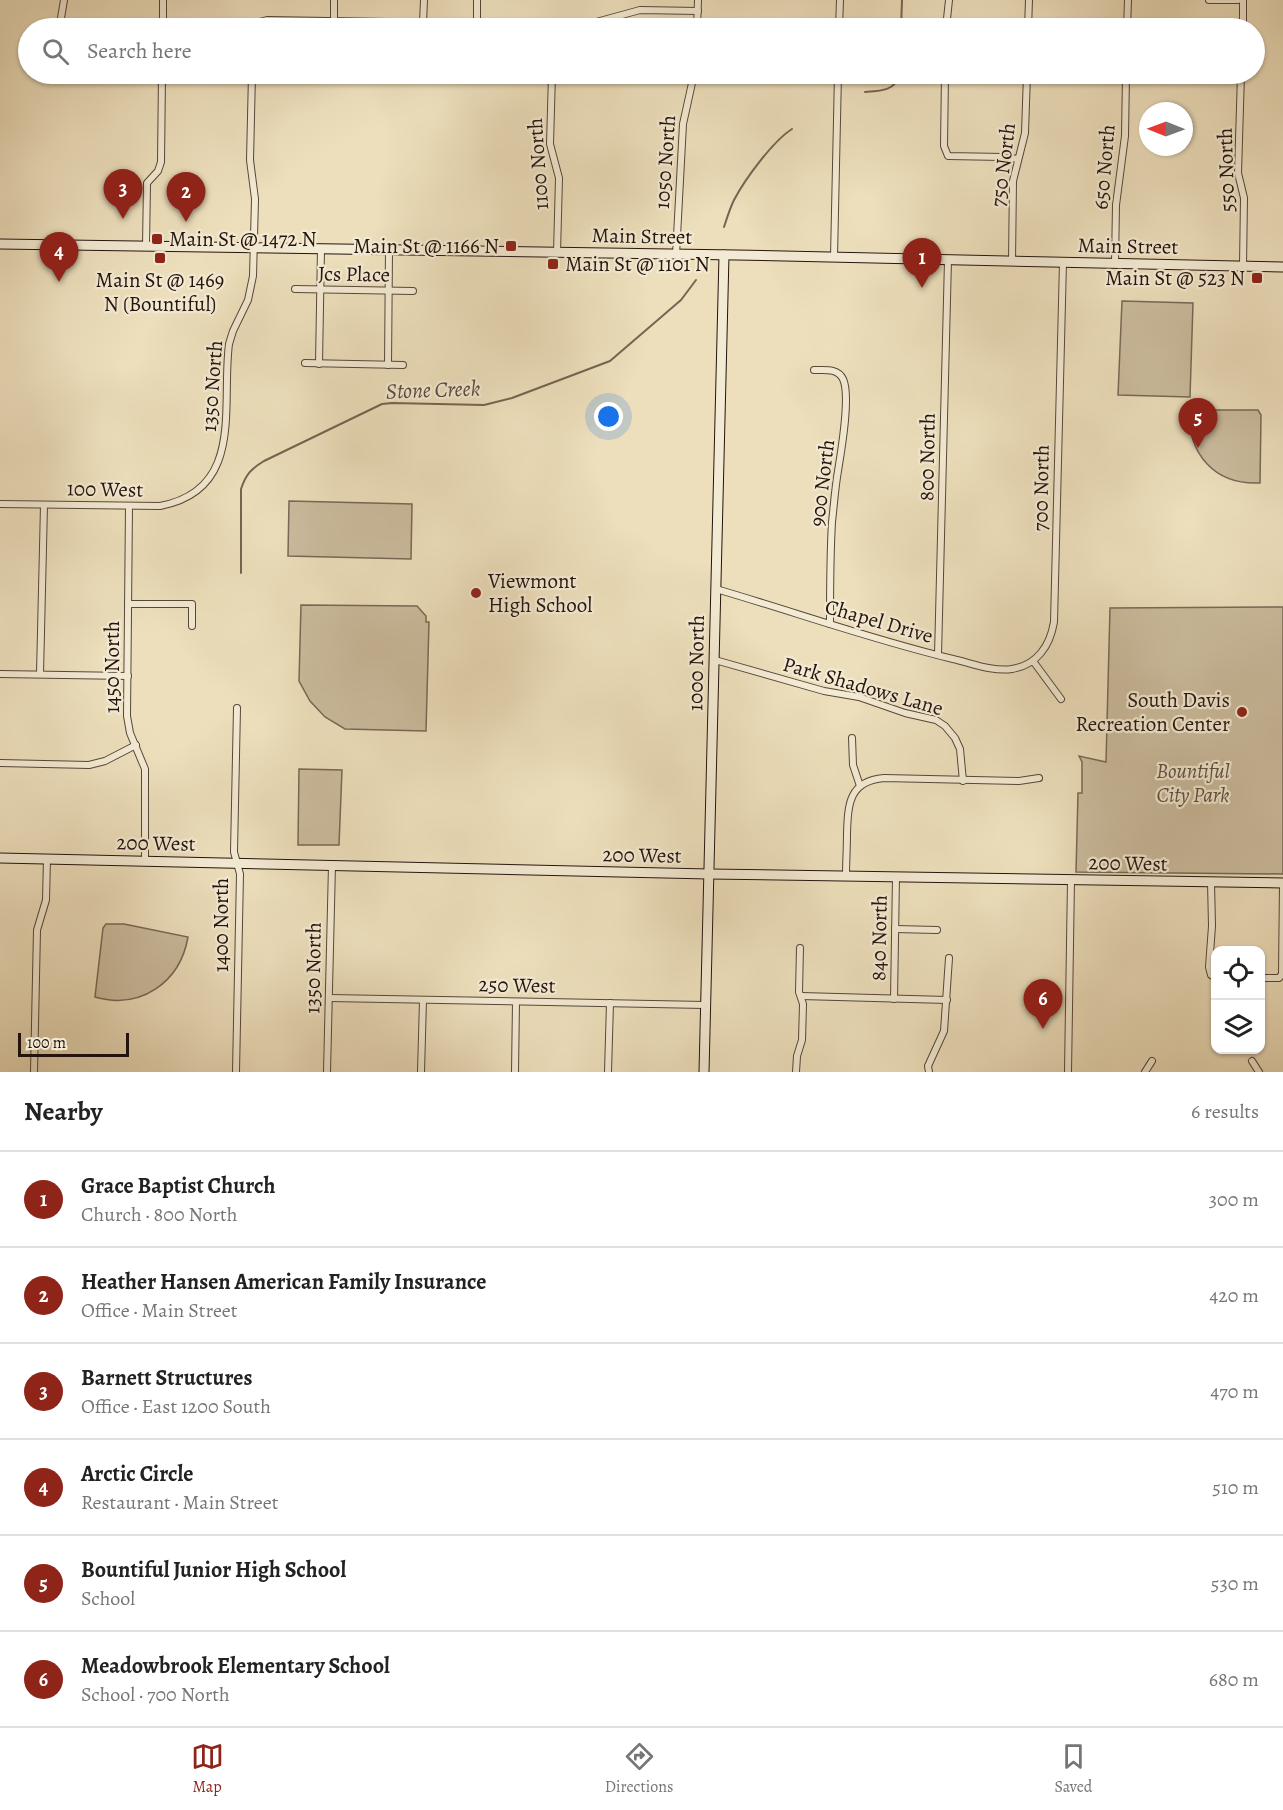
<!DOCTYPE html>
<html lang="en">
<head>
<meta charset="utf-8">
<style>
	:root { --surface:#fff; --page:#f2f2f2; --text:#222; --muted:#767676; --line:#e0e0e0; --accent:#8f2418 }
	body { margin:0; font-family:Alegreya,serif; background:var(--page); color:var(--text) }
	.controls { position:absolute; right:18px; bottom:18px; display:grid; overflow:hidden; border-radius:12px; box-shadow:0 2px 4px #0004 }
	.controls button { width:54px; height:54px; display:grid; place-items:center; padding:0; border:0; border-bottom:2px solid var(--line); background:var(--surface); color:var(--text); font:30px sans-serif }
	.compass { position:absolute; left:1139px; top:102px; width:54px; height:54px; border-radius:50%; background:var(--surface); box-shadow:0 2px 4px #0004; rotate:271deg }
	.scale { position:absolute; left:18px; bottom:15px; width:111px; box-sizing:border-box; padding-left:6px; border:3px solid #24140d; border-top:0; font-size:16px; line-height:21px; white-space:nowrap; color:#24140d; -webkit-text-stroke:4px #f3ead3; paint-order:stroke }
	.you { position:absolute; left:609px; top:417px; width:21px; height:21px; margin:-15px; border:4px solid #fff; border-radius:50%; background:#1a73e8; box-shadow:0 0 0 9px #1a73e833 }
	.badge { display:grid; place-items:center; width:39px; height:39px; border-radius:50%; background:var(--accent); color:#fff; font-size:20px; font-weight:700 }
	.pin { position:absolute; translate:-50% -50px; filter:drop-shadow(0 2px 3px #0008) }
	.pin::after { content:''; position:absolute; top:32px; width:21px; height:18px; background:inherit; clip-path:polygon(0 0,100% 0,50% 100%) }
	.list { margin:0; padding:0; list-style:none }
	h2 { display:flex; justify-content:space-between; align-items:center; height:78px; margin:0; padding:0 24px; font-size:26px }
	h2 small { font-size:20px; font-weight:400; color:var(--muted) }
	.list li { display:grid; grid-template-columns:39px 1fr auto; gap:18px; align-items:center; box-sizing:border-box; height:96px; padding:0 24px; border-top:2px solid var(--line) }
	.list b { display:block; font-size:22px; white-space:nowrap }
	.list p { margin:0; font-size:20px; white-space:nowrap; color:var(--muted) }
	.list em { font-size:20px; font-style:normal; color:var(--muted) }
	.icon { flex:none; width:33px; height:33px; fill:none; stroke:currentColor; stroke-width:2; stroke-linecap:round; stroke-linejoin:round }
	.map { position:relative; flex:none; width:1283px; height:1072px; overflow:hidden }
	.search { position:absolute; background:var(--surface); box-shadow:0 2px 4px #0004; left:18px; right:18px; top:18px; height:66px; display:flex; align-items:center; gap:15px; box-sizing:border-box; padding:0 21px; border-radius:33px; color:var(--muted); font-size:22px }
	.sheet { height:654px; background:var(--surface) }
	nav { display:flex; justify-content:space-around; align-items:center; box-sizing:border-box; height:84px; border-top:2px solid var(--line); background:var(--surface); font-size:16px; color:var(--muted) }
	nav a { display:grid; justify-items:center; gap:3px }
	nav .on { color:var(--accent) }
	.map>svg:first-child { display:block }
</style>
</head>
<body>
<div class="map">
<svg width="1283" height="1072" viewBox="0 0 1283 1072">
	<rect width="100%" height="100%" fill="#eddfbc"/>
	<filter id="stains"><feTurbulence type="fractalNoise" baseFrequency=".00333" numOctaves="4"/><feColorMatrix values="0 0 0 0 .2 0 0 0 0 .09 0 0 0 0 .02 0 0 0 .5 -.17"/></filter>
	<radialGradient id="worn" r=".72"><stop offset=".6" stop-color="#630" stop-opacity="0"/><stop offset="1" stop-color="#630" stop-opacity=".3"/></radialGradient>
	<!-- green -->
	<g fill="#cbbc9e" stroke="#786856" stroke-width="1.5">
		<polygon points="1122,301 1193,303 1190,397 1118,395"/>
		<path d="M1189,410H1258L1261,415L1260,483C1214,485 1188,454 1189,410Z"/>
		<polygon points="289,501 412,504 411,559 288,556"/>
		<polygon points="301,605 417,606 426,616 426,622 429,622 426,731 345,729 325,717 310,701 299,681"/>
		<polygon points="1283,607 1283,874 1076,872 1078,793 1082,793 1082,762 1079,756 1106,762 1110,608"/>
		<polygon points="299,769 342,770 339,845 298,845"/>
		<path d="M106,924H124L188,937C180,983 140,1010 95,997L103,928Z"/>
	</g>
	<g fill="none" stroke-linecap="round" stroke-linejoin="round">
		<!-- stream -->
		<g stroke="#746452" stroke-width="2">
			<polyline points="901,28 902,0"/>
			<path d="M865,92C881,91 895,91 900,74"/>
			<path d="M724,227C727,218 730,208 734,200C745,179 773,141 792,129"/>
			<path d="M241,573V489C246,474 251,469 264,461L382,404L392,403L484,405L512,398L610,361L681,300L696,280"/>
		</g>
		<defs>
			<g id="street">
				<polyline points="1209,0 1238,0"/>
				<polyline points="1243,0 1243,28"/>
				<polyline points="334,21 334,0"/>
				<polyline points="423,23 424,0"/>
				<polyline points="477,23 477,0"/>
				<polyline points="60,24 64,0"/>
				<polyline points="163,28 163,0"/>
				<polyline points="253,28 256,23 267,20 574,25 589,24 640,10 698,11"/>
				<polyline points="697,28 698,0"/>
				<polyline points="839,28 840,0"/>
				<polyline points="946,28 949,0"/>
				<polyline points="1028,28 1029,0"/>
				<polyline points="1127,28 1128,0"/>
				<polyline points="552,74 550,144 559,178 557,253"/>
				<polyline points="945,74 944,146 948,156 1003,157 1018,159"/>
				<polyline points="1241,74 1238,173 1244,198 1243,266"/>
				<polyline points="146,246 147,183 158,171 161,162 162,74"/>
				<polyline points="676,255 683,124 694,74"/>
				<polyline points="834,257 838,74"/>
				<polyline points="1012,261 1013,181 1025,133 1027,74"/>
				<polyline points="1115,263 1116,205 1125,136 1126,74"/>
				<polyline points="295,289 413,291"/>
				<polyline points="305,363 403,365"/>
				<polyline points="319,364 321,249"/>
				<polyline points="388,365 389,250"/>
				<path d="M814,370C825,370 838,368 843,379C851,396 841,452 838,471C835,488 834,505 832,522C830,556 830,590 830,624"/>
				<path d="M0,504L160,506C245,490 221,406 229,344L233,331L248,300L253,276L255,199L250,160L252,74"/>
				<polyline points="129,506 127,716 130,733 145,769 145,861"/>
				<path d="M716,589C795,612 873,640 953,659C971,663 993,672 1012,669C1037,665 1050,646 1054,622L1063,262"/>
				<polyline points="128,604 192,604 192,626"/>
				<polyline points="938,655 948,260"/>
				<polyline points="715,660 824,691 859,697 905,713 936,720 945,726 955,738 960,749 963,781"/>
				<polyline points="1033,661 1061,699"/>
				<polyline points="0,674 128,676"/>
				<polyline points="40,674 44,505"/>
				<polyline points="852,738 853,765 860,786"/>
				<polyline points="0,763 89,765 105,761 136,745"/>
				<path d="M846,876C846,862 847,848 847,833C848,804 849,781 884,778L1019,781L1039,778"/>
				<polyline points="1211,882 1212,926 1209,967 1211,975 1216,978"/>
				<polyline points="895,929 937,930"/>
				<polyline points="1260,978 1279,978 1282,974 1283,883"/>
				<polyline points="801,996 947,1000"/>
				<polyline points="329,998 705,1005"/>
				<polyline points="894,999 896,877"/>
				<polyline points="1252,1061 1259,1072"/>
				<polyline points="34,1072 37,930 46,900 47,859"/>
				<polyline points="236,1072 240,874 234,852 237,708"/>
				<polyline points="327,1072 332,865"/>
				<polyline points="421,1072 423,1000"/>
				<polyline points="515,1072 516,1002"/>
				<polyline points="608,1072 610,1003"/>
				<polyline points="796,1072 797,1056 802,1040 803,1004 799,992 800,948"/>
				<polyline points="929,1072 928,1066 944,1031 949,958"/>
				<polyline points="1068,1072 1071,880"/>
				<polyline points="1145,1072 1152,1061"/>
			</g>
			<g id="secondary">
				<polyline points="0,244 736,255 1283,267"/>
				<polyline points="0,858 709,874 1283,883"/>
				<polyline points="704,1072 724,255"/>
			</g>
		</defs>
		<!-- street casing -->
		<use href="#street" stroke="#564739" stroke-width="8"/>
		<!-- secondary casing -->
		<use href="#secondary" stroke="#24140d" stroke-width="11"/>
		<!-- street -->
		<use href="#street" stroke="#f3ead3" stroke-width="6"/>
		<!-- secondary -->
		<use href="#secondary" stroke="#f3ead3" stroke-width="9"/>
	</g>
	<!-- markers -->
	<g fill="#8f2418" stroke="#f3ead3" stroke-width="2">
		<rect x="151" y="233" width="12" height="12" rx="3"/>
		<rect x="505" y="240" width="12" height="12" rx="3"/>
		<rect x="154" y="252" width="12" height="12" rx="3"/>
		<rect x="547" y="258" width="12" height="12" rx="3"/>
		<rect x="1251" y="272" width="12" height="12" rx="3"/>
		<circle cx="476" cy="593" r="6"/>
		<circle cx="1242" cy="712" r="6"/>
	</g>
	<g text-anchor="middle" dominant-baseline="central" stroke-width="4.5" stroke-linejoin="round" paint-order="stroke">
		<!-- street labels -->
		<g font-size="21" fill="#24140d" stroke="#f3ead3">
			<text transform="translate(665 162) rotate(-86)">1050 North</text>
			<text transform="translate(538 164) rotate(-94)">1100 North</text>
			<text transform="translate(1003 165) rotate(-83)">750 North</text>
			<text transform="translate(1104 167) rotate(-85)">650 North</text>
			<text transform="translate(1226 170) rotate(-92)">550 North</text>
			<text transform="translate(642 236) rotate(1)">Main Street</text>
			<text transform="translate(1128 246) rotate(1)">Main Street</text>
			<text transform="translate(354 274) rotate(1)">Jcs Place</text>
			<text transform="translate(212 386) rotate(-86)">1350 North</text>
			<text transform="translate(927 457) rotate(-89)">800 North</text>
			<text transform="translate(822 483) rotate(-83)">900 North</text>
			<text transform="translate(1041 488) rotate(-89)">700 North</text>
			<text transform="translate(105 489) rotate(1)">100 West</text>
			<text transform="translate(879 621) rotate(16)">Chapel Drive</text>
			<text transform="translate(696 663) rotate(-89)">1000 North</text>
			<text transform="translate(112 667) rotate(-90)">1450 North</text>
			<text transform="translate(863 686) rotate(16)">Park Shadows Lane</text>
			<text transform="translate(156 843) rotate(1)">200 West</text>
			<text transform="translate(642 855) rotate(1)">200 West</text>
			<text transform="translate(1128 863) rotate(1)">200 West</text>
			<text transform="translate(221 925) rotate(-90)">1400 North</text>
			<text transform="translate(879 938) rotate(-89)">840 North</text>
			<text transform="translate(313 968) rotate(-89)">1350 North</text>
			<text transform="translate(517 985) rotate(1)">250 West</text>
		</g>
		<!-- poi labels -->
		<g font-size="21" fill="#24140d" stroke="#f3ead3" text-anchor="start">
			<text x="169" y="239">Main St @ 1472 N</text>
			<text x="499" y="246" text-anchor="end">Main St @ 1166 N</text>
			<text x="565" y="264">Main St @ 1101 N</text>
			<text x="1245" y="278" text-anchor="end">Main St @ 523 N</text>
			<text x="160" y="280" text-anchor="middle">Main St @ 1469<tspan x="160" dy="24">N (Bountiful)</tspan></text>
			<text x="488" y="581">Viewmont<tspan x="488" dy="24">High School</tspan></text>
			<text x="1230" y="700" text-anchor="end">South Davis<tspan x="1230" dy="24">Recreation Center</tspan></text>
		</g>
		<!-- park labels -->
		<g font-size="21" font-style="italic" fill="#5e4f40" stroke="#f3ead3">
			<text x="1193" y="771">Bountiful<tspan x="1193" dy="24">City Park</tspan></text>
		</g>
		<!-- water labels -->
		<g font-size="22" font-style="italic" fill="#594a3b" stroke="#f3ead3">
			<text transform="translate(433 390) rotate(-2)">Stone Creek</text>
		</g>
	</g>
	<rect width="100%" height="100%" filter="url(#stains)"/>
	<rect width="100%" height="100%" fill="url(#worn)"/>
</svg>
<div class="controls">
<button><svg class="icon" aria-label="locate" viewBox="0 0 24 24"><circle cx="12" cy="12" r="6"/><path d="M12 2v4M12 18v4M2 12h4M18 12h4"/></svg></button>
<button><svg class="icon" aria-label="layers" viewBox="0 0 24 24"><path d="M12 4l9 5-9 5-9-5zM3 14l9 5 9-5"/></svg></button>
</div>
<svg class="compass" viewBox="-18 -18 36 36"><path d="M0-13l5 13h-10z" fill="#e53935"/><path d="M0 13l5-13h-10z" fill="#767676"/></svg>
<div class="scale">100 m</div>
<div class="you"></div>
<div class="pin badge" style="left:922px;top:288px">1</div>
<div class="pin badge" style="left:186px;top:222px">2</div>
<div class="pin badge" style="left:123px;top:219px">3</div>
<div class="pin badge" style="left:59px;top:282px">4</div>
<div class="pin badge" style="left:1198px;top:448px">5</div>
<div class="pin badge" style="left:1043px;top:1029px">6</div>
<div class="search"><svg class="icon" aria-label="search" viewBox="0 0 24 24"><circle cx="10" cy="10" r="6"/><path d="M15 15l6 6"/></svg>Search here</div>
</div>
<section class="sheet">
<h2>Nearby<small>6 results</small></h2>
<ul class="list">
<li><span class="badge">1</span><div><b>Grace Baptist Church</b><p>Church · 800 North</p></div><em>300 m</em></li>
<li><span class="badge">2</span><div><b>Heather Hansen American Family Insurance</b><p>Office · Main Street</p></div><em>420 m</em></li>
<li><span class="badge">3</span><div><b>Barnett Structures</b><p>Office · East 1200 South</p></div><em>470 m</em></li>
<li><span class="badge">4</span><div><b>Arctic Circle</b><p>Restaurant · Main Street</p></div><em>510 m</em></li>
<li><span class="badge">5</span><div><b>Bountiful Junior High School</b><p>School</p></div><em>530 m</em></li>
<li><span class="badge">6</span><div><b>Meadowbrook Elementary School</b><p>School · 700 North</p></div><em>680 m</em></li>
</ul>
</section>
<nav>
<a class="on"><svg class="icon" aria-label="map" viewBox="0 0 24 24"><path d="M3 6l6-2 6 2 6-2v14l-6 2-6-2-6 2zM9 4v14M15 6v14"/></svg>Map</a>
<a><svg class="icon" aria-label="directions" viewBox="0 0 24 24"><path d="M12 3l9 9-9 9-9-9zM9 14v-3h6M13 9l2 2-2 2"/></svg>Directions</a>
<a><svg class="icon" aria-label="saved" viewBox="0 0 24 24"><path d="M7 4h10v16l-5-4-5 4z"/></svg>Saved</a>
</nav>
</body>
</html>
